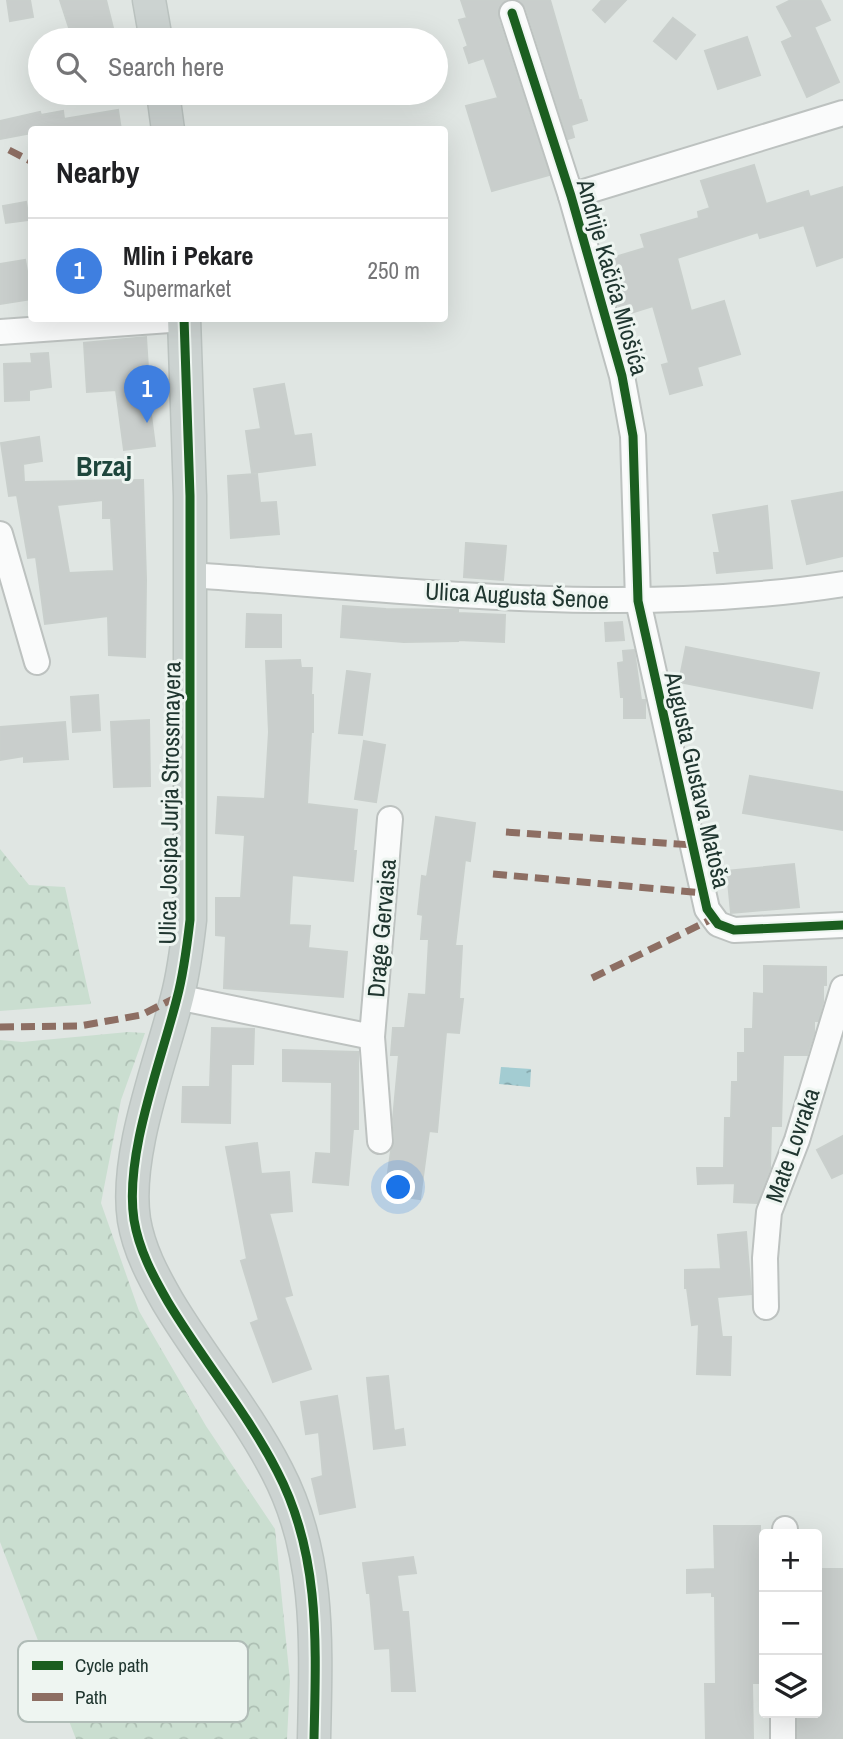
<!DOCTYPE html>
<html lang="en">
<head>
<meta charset="utf-8">
<style>
	:root { --surface:#fff; --page:#f2f2f2; --text:#202124; --muted:#757577; --line:#e0e0e0; --accent:#2563eb }
	body { margin:0; font-family:"Archivo Narrow",sans-serif; background:var(--page); color:var(--text) }
	.controls { position:absolute; right:21px; bottom:21px; display:grid; overflow:hidden; border-radius:7px; box-shadow:0 7px 28px #0002 }
	.controls button { width:63px; height:63px; display:grid; place-items:center; padding:0; border:0; border-bottom:2px solid var(--line); background:var(--surface); color:var(--text); font:35px sans-serif }
	.you { position:absolute; left:399px; top:1188px; width:24px; height:24px; margin:-18px; border:5px solid #fff; border-radius:50%; background:#1a73e8; box-shadow:0 0 0 10px #1a73e833 }
	.badge { display:grid; place-items:center; width:46px; height:46px; border-radius:50%; background:var(--accent); color:#fff; font-size:23px; font-weight:700 }
	.pin { position:absolute; translate:-50% -58px; filter:drop-shadow(0 2px 4px #0008) }
	.pin::after { content:''; position:absolute; top:37px; width:24px; height:21px; background:inherit; clip-path:polygon(0 0,100% 0,50% 100%) }
	.list { margin:0; padding:0; list-style:none }
	h2 { display:flex; justify-content:space-between; align-items:center; height:91px; margin:0; padding:0 28px; font-size:30px }
	h2 small { font-size:23px; font-weight:400; color:var(--muted) }
	.list li { display:grid; grid-template-columns:46px 1fr auto; gap:21px; align-items:center; box-sizing:border-box; height:105px; padding:0 28px; border-top:2px solid var(--line) }
	.list b { display:block; font-size:26px; white-space:nowrap }
	.list p { margin:0; font-size:23px; white-space:nowrap; color:var(--muted) }
	.list em { font-size:23px; font-style:normal; color:var(--muted) }
	.icon { flex:none; width:38px; height:38px; fill:none; stroke:currentColor; stroke-width:2; stroke-linecap:round; stroke-linejoin:round }
	.map { position:relative; flex:none; width:843px; height:1739px; overflow:hidden }
	.search { position:absolute; background:var(--surface); box-shadow:0 7px 28px #0002; left:28px; top:28px; width:420px; height:77px; display:flex; align-items:center; gap:18px; box-sizing:border-box; padding:0 24px; border-radius:38px; color:var(--muted); font-size:26px }
	.panel { position:absolute; background:var(--surface); box-shadow:0 7px 28px #0002; left:28px; top:126px; width:420px; height:196px; border-radius:7px }
	.map>svg:first-child { display:block }
</style>
</head>
<body>
<div class="map">
<svg width="843" height="1739" viewBox="0 0 843 1739">
	<defs>
		<pattern id="forest-crowns" width="20" height="18" patternUnits="userSpaceOnUse" patternTransform="scale(1.75)"><rect width="20" height="18" fill="#caded0"/><path d="M2 6a3 3 0 1 1 6 0M12 15a3 3 0 1 1 6 0" fill="none" stroke="#adbfb3"/></pattern>
		<pattern id="water-ripples" width="26" height="14" patternUnits="userSpaceOnUse" patternTransform="scale(1.75)"><rect width="26" height="14" fill="#a3ccd2"/><path d="M2 4q2-2 4 0t4 0M15 11q2-2 4 0t4 0" fill="none" stroke="#84a6ab"/></pattern>
	</defs>
	<rect width="100%" height="100%" fill="#e0e6e3"/>
	<!-- forest -->
	<g fill="url(#forest-crowns)">
		<polygon points="0,849 29,885 65,887 91,1004 0,1011"/>
		<polygon points="128,1032 145,1033 121,1100 101,1203 139,1311 206,1426 275,1529 290,1681 287,1739 76,1739 0,1542 0,1040 22,1042"/>
	</g>
	<!-- water -->
	<polygon fill="url(#water-ripples)" points="501,1067 531,1069 530,1087 499,1084"/>
	<!-- building -->
	<g fill="#c9cecc" stroke="#c9cfcc" stroke-width="2" fill-rule="evenodd">
		<polygon points="7,0 30,0 33,17 10,21"/>
		<polygon points="60,0 106,0 116,40 73,40"/>
		<polygon points="461,0 505,0 498,9 498,18 549,175 492,191 466,106 498,98 484,58 469,63 464,48 468,46 459,20 467,18"/>
		<polygon points="518,0 550,0 579,100 581,100 587,120 571,125 574,137 568,139 526,8"/>
		<polygon points="602,0 626,0 605,22 593,10"/>
		<polygon points="791,0 820,0 830,20 814,27 839,82 807,97 782,42 793,37 777,7"/>
		<polygon points="673,18 695,35 676,59 654,41"/>
		<polygon points="747,37 760,75 718,89 705,51"/>
		<polygon points="118,110 121,130 32,130 32,133 0,139 0,121 40,112 41,115 63,111 64,119"/>
		<polygon points="754,165 766,204 808,191 810,197 843,187 843,257 817,266 804,225 760,238 758,232 677,258 691,311 724,301 740,354 697,367 702,385 670,394 662,365 669,363 653,306 621,316 605,260 645,248 641,235 699,218 698,212 710,208 701,181"/>
		<polygon points="26,202 29,220 6,223 3,206"/>
		<polygon points="25,260 32,299 0,304 0,264"/>
		<polygon points="146,337 149,384 147,384 155,446 124,450 116,390 87,392 84,343"/>
		<polygon points="48,353 51,387 29,390 29,400 5,401 4,364 32,363 31,354"/>
		<polygon points="284,384 294,436 311,434 315,465 252,473 246,431 261,429 254,389"/>
		<path d="M39,437L42,461L23,464L24,482L143,480L146,579L145,657L109,655L108,616L45,624L36,557L28,558L17,495L9,496L1,443ZM103,500V518H111L114,571L69,573L57,505Z"/>
		<polygon points="257,474 260,503 276,502 279,534 231,538 228,476"/>
		<polygon points="843,492 843,556 807,564 792,501"/>
		<polygon points="767,506 772,568 717,573 714,553 720,553 713,515"/>
		<polygon points="466,543 506,546 503,580 464,577"/>
		<polygon points="343,606 386,609 458,610 458,613 505,615 504,642 458,640 458,641 404,642 341,637"/>
		<polygon points="247,614 281,615 281,647 246,647"/>
		<polygon points="622,622 624,640 606,641 605,623"/>
		<polygon points="686,647 819,673 812,708 679,682"/>
		<polygon points="634,650 641,700 645,700 645,718 624,718 624,697 621,697 618,663 624,662 623,651"/>
		<polygon points="300,660 301,668 312,668 311,695 313,695 313,732 311,732 307,804 357,810 353,851 356,851 353,881 292,875 289,925 310,926 308,948 347,952 343,997 224,988 226,936 216,935 216,898 241,898 245,835 216,833 218,797 265,799 269,732 266,661"/>
		<polygon points="347,671 370,674 362,735 339,733"/>
		<polygon points="98,695 100,730 73,732 71,697"/>
		<polygon points="149,720 150,786 114,787 111,722"/>
		<polygon points="65,722 68,759 24,762 24,756 0,760 0,727"/>
		<polygon points="364,741 385,745 376,802 355,799"/>
		<polygon points="750,776 843,792 843,830 743,813"/>
		<polygon points="436,817 475,823 470,861 465,860 455,946 462,946 459,999 463,999 459,1033 446,1032 437,1132 429,1131 420,1199 385,1194 391,1151 395,1141 393,1119 399,1055 391,1055 393,1028 405,1028 409,994 426,995 429,939 421,939 423,915 418,914 422,876 427,877"/>
		<polygon points="794,864 799,907 731,913 727,871"/>
		<polygon points="764,966 826,967 826,985 823,985 823,1002 818,1021 814,1021 814,1033 807,1055 783,1055 781,1126 771,1126 770,1168 757,1203 734,1202 735,1183 698,1184 697,1168 724,1168 725,1118 731,1118 732,1082 738,1082 738,1053 745,1053 745,1029 753,1029 754,993 764,994"/>
		<polygon points="212,1028 254,1029 253,1064 231,1064 230,1123 182,1122 183,1087 210,1087"/>
		<polygon points="283,1050 358,1052 358,1129 353,1129 348,1185 313,1182 316,1153 331,1154 332,1082 283,1081"/>
		<polygon points="843,1136 843,1173 832,1178 817,1150"/>
		<polygon points="257,1143 261,1174 289,1172 292,1211 269,1213 292,1295 284,1297 311,1369 273,1382 251,1323 259,1320 241,1261 247,1259 226,1147"/>
		<polygon points="746,1232 751,1294 717,1297 722,1337 731,1337 730,1375 697,1374 699,1324 692,1325 687,1288 685,1288 685,1270 721,1269 718,1235"/>
		<polygon points="388,1376 394,1431 403,1429 405,1445 374,1449 367,1378"/>
		<polygon points="337,1396 355,1507 320,1514 312,1479 323,1476 319,1432 306,1434 301,1402"/>
		<polygon points="714,1526 760,1526 761,1683 752,1683 753,1739 706,1739 705,1684 716,1684 715,1596 712,1596 712,1592 687,1593 687,1570 715,1569"/>
		<polygon points="413,1557 416,1573 397,1575 402,1612 408,1612 415,1691 392,1691 390,1648 375,1649 370,1593 367,1593 363,1563"/>
		<polygon points="817,1569 843,1569 843,1739 798,1739 798,1713 817,1713"/>
	</g>
	<g fill="none" stroke-linecap="round" stroke-linejoin="round">
		<defs>
			<g id="minor">
				<polyline points="512,13 571,196 622,376 633,436 638,601 707,909 718,924 734,930 843,925"/>
				<polyline points="571,196 843,113"/>
				<polyline points="0,332 184,319"/>
				<polyline points="0,534 37,662"/>
				<path d="M190,575C407,590 627,618 843,584"/>
				<polyline points="177,997 372,1037 390,819"/>
				<polyline points="372,1037 380,1141"/>
				<polyline points="766,1307 765,1258 769,1212 797,1140 843,988"/>
				<polyline points="785,1534 785,1529"/>
				<polyline points="783,1739 783,1713"/>
			</g>
			<g id="major">
				<polyline points="149,0 156,40"/>
				<polyline points="163,93 168,130"/>
				<path d="M184,318L190,496V920C187,946 184,972 177,998C161,1062 124,1155 134,1220C139,1250 153,1276 168,1302C202,1359 246,1411 277,1471C321,1555 316,1646 314,1739"/>
			</g>
		</defs>
		<!-- minor casing -->
		<use href="#minor" stroke="#bdc2c0" stroke-width="28"/>
		<!-- major casing -->
		<use href="#major" stroke="#bbc3c0" stroke-width="35"/>
		<!-- minor -->
		<use href="#minor" stroke="#fafbfb" stroke-width="24"/>
		<!-- major -->
		<use href="#major" stroke="#ccd3d1" stroke-width="32"/>
		<!-- quiet -->
		<g stroke="#8d6e63" stroke-width="7" stroke-dasharray="14 7" stroke-linecap="butt">
			<polyline points="9,150 32,162"/>
			<polyline points="506,832 693,845"/>
			<polyline points="493,874 704,893"/>
			<polyline points="592,978 714,918"/>
			<polyline points="0,1027 80,1026 141,1015 177,997"/>
		</g>
		<defs>
			<g id="cycleway">
				<polyline points="512,13 571,196 622,376 633,436 638,601 707,909 718,924 734,930 843,925"/>
				<path d="M184,318L190,496V920C187,946 184,972 177,998C161,1062 124,1155 134,1220C139,1250 153,1276 168,1302C202,1359 246,1411 277,1471C321,1555 316,1646 314,1739"/>
			</g>
		</defs>
		<!-- cycleway casing -->
		<use href="#cycleway" stroke="#eef5f1" stroke-width="13"/>
		<!-- cycleway -->
		<use href="#cycleway" stroke="#1b5e20" stroke-width="9"/>
	</g>
	<g text-anchor="middle" dominant-baseline="central" stroke-width="6" stroke-linejoin="round" paint-order="stroke">
		<!-- street labels -->
		<g font-size="24" fill="#203630" stroke="#eef5f1">
			<text transform="translate(613 277) rotate(74)">Andrije Kačića Miošića</text>
			<text transform="translate(517 595) rotate(3)">Ulica Augusta Šenoe</text>
			<text transform="translate(698 780) rotate(77)">Augusta Gustava Matoša</text>
			<text transform="translate(169 803) rotate(-89)">Ulica Josipa Jurja Strossmayera</text>
			<text transform="translate(381 928) rotate(-85)">Drage Gervaisa</text>
			<text transform="translate(792 1145) rotate(-71)">Mate Lovraka</text>
		</g>
		<!-- quarter labels -->
		<g font-size="28" font-weight="bold" fill="#1e463c" stroke="#eef5f1">
			<text x="104" y="466">Brzaj</text>
		</g>
	</g>
	<!-- legend -->
	<rect x="18" y="1641" width="230" height="81" rx="10" fill="#eef5f1" stroke="#b0bcb7" stroke-width="2"/>
	<rect x="32" y="1661" width="31" height="9" fill="#1b5e20"/>
	<rect x="32" y="1693" width="31" height="8" fill="#8d6e63"/>
	<g font-size="19" fill="#203630">
		<text x="75" y="1672">Cycle path</text>
		<text x="75" y="1704">Path</text>
	</g>
</svg>
<div class="controls">
<button>+</button>
<button>−</button>
<button><svg class="icon" aria-label="layers" viewBox="0 0 24 24"><path d="M12 4l9 5-9 5-9-5zM3 14l9 5 9-5"/></svg></button>
</div>
<div class="you"></div>
<div class="pin badge" style="left:147px;top:423px;background:#3f7fe0">1</div>
<div class="search"><svg class="icon" aria-label="search" viewBox="0 0 24 24"><circle cx="10" cy="10" r="6"/><path d="M15 15l6 6"/></svg>Search here</div>
<section class="panel">
<h2>Nearby<small></small></h2>
<ul class="list">
<li><span class="badge" style="background:#3f7fe0">1</span><div><b>Mlin i Pekare</b><p>Supermarket</p></div><em>250 m</em></li>
</ul>
</section>
</div>
</body>
</html>
